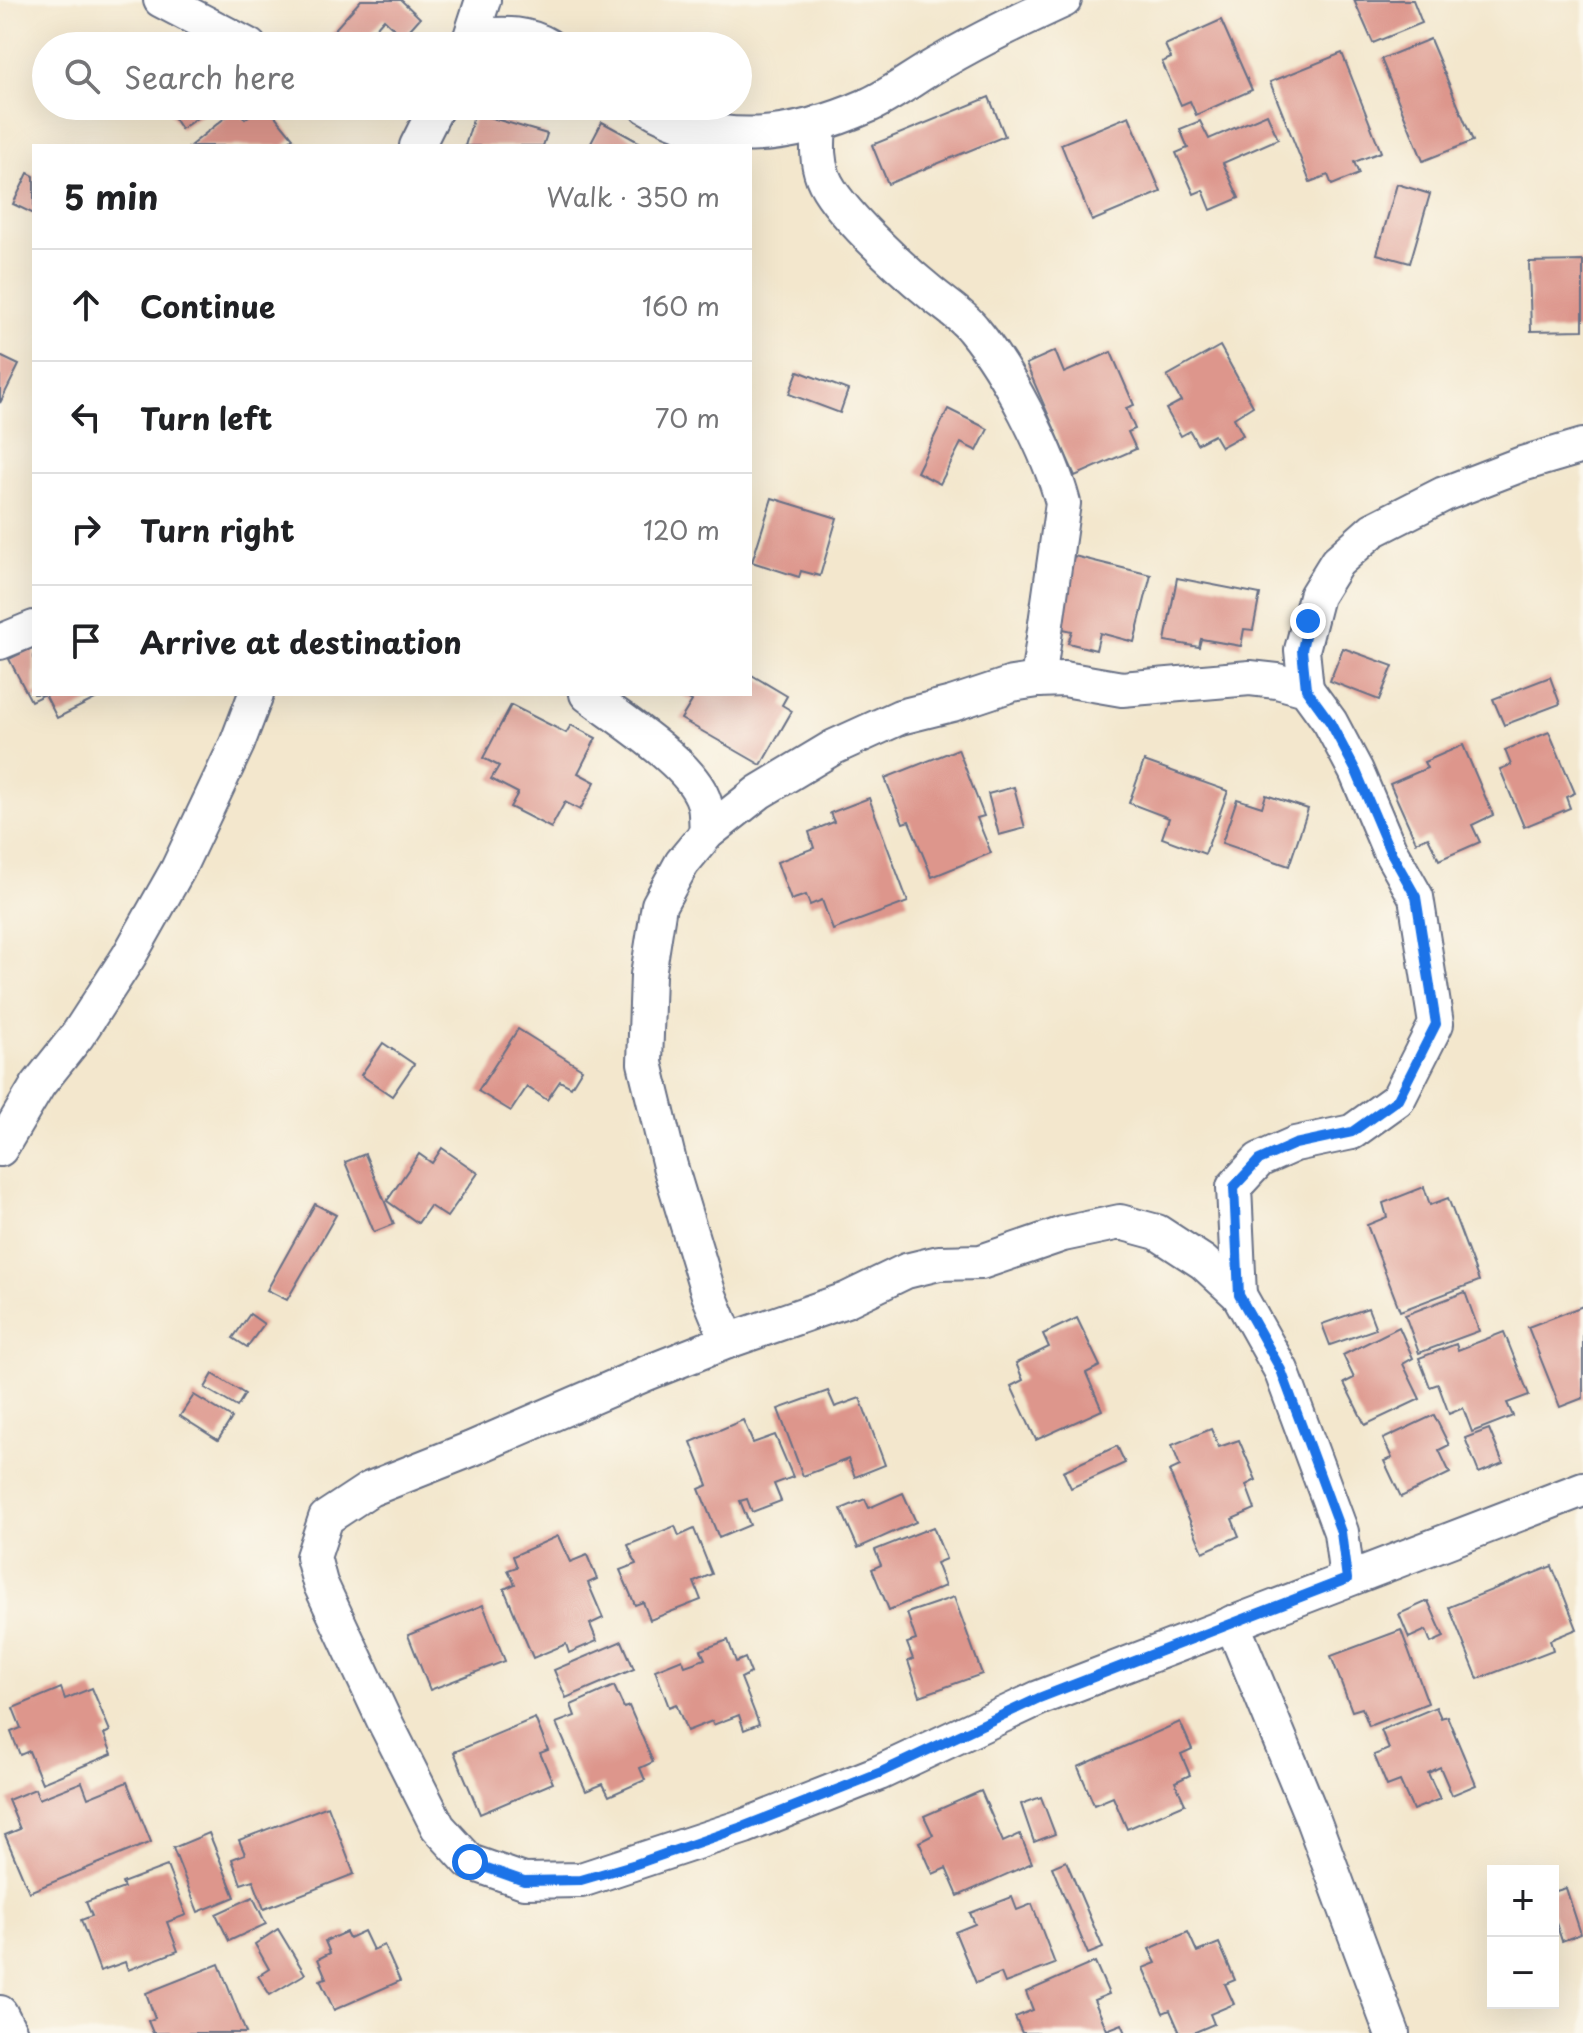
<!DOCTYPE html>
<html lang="en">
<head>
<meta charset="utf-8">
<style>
	:root { --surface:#fff; --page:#f2f2f2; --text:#202124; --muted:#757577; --line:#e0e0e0 }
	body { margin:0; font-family:"Playpen Sans",sans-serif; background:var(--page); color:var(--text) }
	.controls { position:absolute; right:24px; bottom:24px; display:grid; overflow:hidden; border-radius:0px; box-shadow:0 8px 32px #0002 }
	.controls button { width:72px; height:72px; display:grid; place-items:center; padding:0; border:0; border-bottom:2px solid var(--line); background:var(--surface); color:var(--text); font:40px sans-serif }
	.stop { position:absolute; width:24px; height:24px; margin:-18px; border:6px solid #1a73e8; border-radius:50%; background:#fff }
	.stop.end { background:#1a73e8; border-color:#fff; box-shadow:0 2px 8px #0008 }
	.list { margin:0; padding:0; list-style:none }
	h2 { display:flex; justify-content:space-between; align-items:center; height:104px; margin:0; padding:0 32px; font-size:34px }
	h2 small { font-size:26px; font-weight:400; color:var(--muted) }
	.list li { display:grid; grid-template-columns:52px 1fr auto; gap:24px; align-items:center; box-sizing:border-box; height:112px; padding:0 32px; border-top:2px solid var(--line) }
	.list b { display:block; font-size:30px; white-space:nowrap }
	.list em { font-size:26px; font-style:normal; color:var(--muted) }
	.icon { flex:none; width:44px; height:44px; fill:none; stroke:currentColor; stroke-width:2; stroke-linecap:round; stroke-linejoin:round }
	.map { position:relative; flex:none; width:1583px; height:2033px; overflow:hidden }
	.search { position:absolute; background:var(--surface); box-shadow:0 8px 32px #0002; left:32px; top:32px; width:720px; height:88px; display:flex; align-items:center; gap:20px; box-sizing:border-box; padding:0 28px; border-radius:44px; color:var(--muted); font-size:30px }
	.panel { position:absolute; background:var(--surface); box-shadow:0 8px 32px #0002; left:32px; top:144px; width:720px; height:552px; border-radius:0px }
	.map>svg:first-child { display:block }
</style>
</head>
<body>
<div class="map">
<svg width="1583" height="2033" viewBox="0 0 1583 2033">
	<rect width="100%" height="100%" fill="#fbf7ec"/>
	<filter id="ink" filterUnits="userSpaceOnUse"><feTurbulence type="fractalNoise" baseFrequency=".0125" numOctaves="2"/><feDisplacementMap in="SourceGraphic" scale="16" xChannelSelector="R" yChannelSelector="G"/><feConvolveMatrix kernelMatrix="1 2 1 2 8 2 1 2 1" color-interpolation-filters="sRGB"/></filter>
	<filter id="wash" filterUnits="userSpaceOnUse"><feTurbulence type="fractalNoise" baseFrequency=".006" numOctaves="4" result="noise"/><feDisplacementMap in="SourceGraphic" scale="32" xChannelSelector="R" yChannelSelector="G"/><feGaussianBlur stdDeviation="1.8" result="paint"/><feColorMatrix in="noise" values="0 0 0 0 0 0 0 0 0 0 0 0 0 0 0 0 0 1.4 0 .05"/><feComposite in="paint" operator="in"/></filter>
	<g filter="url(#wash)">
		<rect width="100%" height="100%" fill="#f3e7cd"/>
		<g id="blocks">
			<!-- building -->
			<g fill="#dd968c">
				<polygon points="361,0 401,0 420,18 403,37 384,19 360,46 320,46"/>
				<polygon points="1354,0 1413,0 1422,23 1373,43"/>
				<polygon points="1221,20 1252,90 1196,115 1190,101 1181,105 1162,62 1171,58 1165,45"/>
				<polygon points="1430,39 1473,141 1423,161 1381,59"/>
				<polygon points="1342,53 1381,152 1354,162 1359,174 1332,185 1328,175 1310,182 1270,82"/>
				<polygon points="989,97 1005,136 888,184 872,145"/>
				<polygon points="166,106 208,106 210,109 181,129"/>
				<polygon points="261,106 267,106 293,138 283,146 190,146 237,108 245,119"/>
				<polygon points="475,113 547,134 543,146 465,146"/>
				<polygon points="1267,114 1278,139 1223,163 1239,198 1211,210 1203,190 1194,194 1176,153 1188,148 1180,129 1200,121 1209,139"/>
				<polygon points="1129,116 1161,192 1092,221 1061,144"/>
				<polygon points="602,122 646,146 597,146 591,143"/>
				<polygon points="28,173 34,176 34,214 13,204"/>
				<polygon points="1397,184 1430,194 1410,263 1377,254"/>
				<polygon points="1583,261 1583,330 1531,331 1529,262"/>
				<polygon points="1220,346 1253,406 1234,418 1243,435 1221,447 1214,435 1197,444 1190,431 1181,436 1166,409 1181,401 1167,376"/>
				<polygon points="1055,351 1064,373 1111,352 1134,405 1126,408 1135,429 1128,432 1136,449 1075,476 1026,364"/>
				<polygon points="0,356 19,365 0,403"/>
				<polygon points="798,371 848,390 840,413 789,394"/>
				<polygon points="948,409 988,429 977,451 961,443 940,484 917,472"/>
				<polygon points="772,498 837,518 820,576 801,571 799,577 752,562"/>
				<polygon points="1074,556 1151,575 1134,642 1100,633 1096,650 1068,643 1072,631 1055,627"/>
				<polygon points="1177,578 1260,594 1253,630 1244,629 1241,646 1201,639 1199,647 1165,641"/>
				<polygon points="34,647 34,694 105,694 57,718 45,694 31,701 9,659"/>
				<polygon points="1343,648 1393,666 1379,700 1330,681"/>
				<polygon points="750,674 787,696 782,705 792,711 761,765 681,719 692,701 680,694 750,694"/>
				<polygon points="1550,677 1560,704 1504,725 1493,699"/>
				<polygon points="511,705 566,733 571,725 596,738 578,773 595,782 580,810 565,802 551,828 510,807 518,793 491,779 499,766 483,758"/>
				<polygon points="1549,732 1575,793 1566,797 1570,808 1524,827 1500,769 1511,765 1505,750"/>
				<polygon points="1463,745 1493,815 1472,825 1480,842 1439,860 1428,837 1416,842 1390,784 1427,768 1424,762"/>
				<polygon points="958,749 984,816 977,818 991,853 932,877 909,821 903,823 885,778"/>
				<polygon points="1144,761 1228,791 1205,854 1162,838 1169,818 1129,803"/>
				<polygon points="1014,787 1025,828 999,835 988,794"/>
				<polygon points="1266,795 1308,809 1289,866 1222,843 1237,799 1262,807"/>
				<polygon points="869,798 908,902 833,930 822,900 810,905 806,895 791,900 777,862 814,848 809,832 834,822 830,813"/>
				<polygon points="518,1029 582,1069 571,1087 560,1081 547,1100 527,1087 511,1111 478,1091"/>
				<polygon points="383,1043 414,1064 392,1096 361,1075"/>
				<polygon points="442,1148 478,1173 447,1217 430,1206 418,1223 387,1201 419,1154 432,1163"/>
				<polygon points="365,1154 394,1224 374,1232 345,1162"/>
				<polygon points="1424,1187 1430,1205 1448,1198 1479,1281 1400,1311 1367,1225 1387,1217 1383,1203"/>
				<polygon points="315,1204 336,1215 287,1300 267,1290"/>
				<polygon points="1465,1292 1479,1331 1419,1353 1405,1315"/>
				<polygon points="1583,1306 1583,1398 1560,1407 1528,1327"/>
				<polygon points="1368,1308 1376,1329 1330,1345 1322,1324"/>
				<polygon points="250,1314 264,1324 247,1347 233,1338"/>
				<polygon points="1077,1318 1100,1366 1086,1373 1102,1410 1036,1440 1011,1386 1023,1380 1016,1363 1049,1347 1043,1334"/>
				<polygon points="1399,1327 1413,1358 1403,1364 1420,1399 1365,1425 1344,1383 1354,1378 1343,1355"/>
				<polygon points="1504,1332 1529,1395 1507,1403 1513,1416 1472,1432 1463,1408 1449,1414 1438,1384 1430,1387 1419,1358 1456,1344 1458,1350"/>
				<polygon points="213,1374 245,1394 237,1407 205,1388"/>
				<polygon points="828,1391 835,1407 860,1398 885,1465 855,1477 848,1459 803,1476 778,1409"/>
				<polygon points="194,1395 232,1418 218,1440 180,1416"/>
				<polygon points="1434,1415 1449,1445 1439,1450 1450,1473 1401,1497 1384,1461 1392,1458 1383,1439"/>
				<polygon points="743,1420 753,1443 775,1435 793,1477 774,1484 781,1501 752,1512 747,1499 740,1501 750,1525 719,1538 699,1489 708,1485 691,1442"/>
				<polygon points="1211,1429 1219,1447 1239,1440 1256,1480 1246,1485 1255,1509 1232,1519 1239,1536 1203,1552 1169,1471 1180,1466 1172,1445"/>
				<polygon points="1489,1429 1503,1463 1479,1473 1465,1438"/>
				<polygon points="1117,1446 1125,1463 1071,1488 1063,1471"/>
				<polygon points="903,1493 916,1522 858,1548 841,1509 865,1499 869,1508"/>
				<polygon points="675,1526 679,1536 694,1529 712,1574 694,1582 701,1600 650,1620 643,1602 635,1605 620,1570 636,1564 628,1545"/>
				<polygon points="933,1527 946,1559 936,1563 945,1586 889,1610 872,1569 881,1565 875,1550"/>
				<polygon points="558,1536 570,1562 587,1555 597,1579 588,1583 603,1618 590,1624 597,1641 569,1653 566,1644 533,1658 504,1589 515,1584 508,1570 517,1567 513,1556"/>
				<polygon points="1552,1566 1577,1629 1550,1640 1553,1650 1478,1679 1449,1607"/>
				<polygon points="954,1597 982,1674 920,1696 908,1661 913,1659 907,1643 916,1640 907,1613"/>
				<polygon points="1428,1601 1444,1637 1431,1643 1426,1630 1409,1638 1399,1614"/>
				<polygon points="483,1605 505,1661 430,1690 408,1635"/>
				<polygon points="1401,1630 1428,1703 1369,1726 1362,1708 1352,1711 1331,1656"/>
				<polygon points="728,1640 736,1662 745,1658 751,1673 741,1678 759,1724 744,1730 739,1715 713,1725 712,1721 687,1731 676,1704 669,1707 655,1670 682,1659 685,1666 705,1659 701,1650"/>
				<polygon points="622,1641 634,1669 566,1698 554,1670"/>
				<polygon points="614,1686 624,1708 629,1706 653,1762 640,1768 645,1780 609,1796 603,1784 586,1791 556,1723 575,1716 571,1705"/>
				<polygon points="61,1688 65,1699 92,1688 110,1731 104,1734 112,1754 42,1783 29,1751 20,1755 11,1732 21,1728 13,1708"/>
				<polygon points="1436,1707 1441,1718 1447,1716 1476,1785 1452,1795 1440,1767 1428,1773 1440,1799 1413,1810 1400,1781 1387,1786 1374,1755 1389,1749 1381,1730"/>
				<polygon points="535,1718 548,1750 540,1753 553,1783 480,1814 454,1752"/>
				<polygon points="1180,1722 1192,1749 1181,1754 1190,1775 1175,1782 1185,1804 1127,1829 1113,1797 1094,1805 1078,1767"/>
				<polygon points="82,1782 88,1798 127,1782 151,1842 29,1892 5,1835 20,1829 8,1800 35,1789 39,1799"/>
				<polygon points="981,1791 1003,1842 1020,1834 1032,1863 958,1896 946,1868 933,1874 919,1842 933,1835 924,1816"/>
				<polygon points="1041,1797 1055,1834 1034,1842 1021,1804"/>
				<polygon points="328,1806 354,1874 264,1909 253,1880 241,1884 232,1859 245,1854 239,1840"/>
				<polygon points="209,1833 235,1897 198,1912 173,1848"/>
				<polygon points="1066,1861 1103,1948 1088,1954 1052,1867"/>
				<polygon points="167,1866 186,1915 167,1922 178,1951 128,1970 125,1962 100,1971 81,1920 92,1916 86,1902 124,1888 122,1883"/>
				<polygon points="1566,1888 1581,1934 1562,1941 1553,1914 1553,1892"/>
				<polygon points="253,1897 266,1924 229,1941 216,1914"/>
				<polygon points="1012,1897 1017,1910 1032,1904 1055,1964 1005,1983 1001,1973 976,1983 955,1932 975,1924 970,1913"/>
				<polygon points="278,1929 305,1974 270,1995 258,1976 269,1969 255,1944"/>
				<polygon points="364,1931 373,1950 384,1945 400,1981 334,2010 320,1980 326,1978 318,1959 330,1953 325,1941 346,1932 349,1938"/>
				<polygon points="1188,1932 1197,1952 1219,1943 1235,1980 1225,1984 1234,2004 1210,2014 1214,2024 1193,2033 1180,2033 1170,2010 1163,2013 1143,1968 1156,1963 1149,1949"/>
				<polygon points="1095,1962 1109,1994 1094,2000 1107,2030 1122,2024 1126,2033 1022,2033 1015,2017 1033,2010 1026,1992"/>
				<polygon points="219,1964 246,2033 153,2033 148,2021 155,2018 146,1993"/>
			</g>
		</g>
	</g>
	<g filter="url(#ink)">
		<use href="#blocks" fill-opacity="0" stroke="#676f85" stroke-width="2"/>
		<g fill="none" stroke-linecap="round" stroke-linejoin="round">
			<defs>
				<g id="minor">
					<polyline points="161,0 249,46"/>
					<path d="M472,36C501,35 522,31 548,46"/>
					<polyline points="468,46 483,0"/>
					<path d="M646,106C719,150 794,138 869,105C895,93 918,74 943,61C982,38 1023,19 1064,0"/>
					<path d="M819,123C818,142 816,159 823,177C835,209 904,271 931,293C945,305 962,315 973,329C1007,370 1050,453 1063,503L1038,680"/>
					<polyline points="417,146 437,106"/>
					<polyline points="0,642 34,628"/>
					<polyline points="1306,689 1302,650 1316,596 1337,562 1373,530 1444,494 1522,464 1583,446"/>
					<path d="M587,694C619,719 693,764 704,802C707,811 706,823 707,833"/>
					<polyline points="0,1149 38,1085 77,1036 129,956 178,869 237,744 256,694"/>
					<polyline points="728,1341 709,1295 670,1166 645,1063 648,975 659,905 682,863 707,833 759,792 834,747 900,717 952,704 1012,684 1038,680 1064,679 1122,689 1250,678 1277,681 1306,689 1330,722 1356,771 1389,849 1416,897 1436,1024 1398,1099 1352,1132 1295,1144 1259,1160 1234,1187 1239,1295"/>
					<polyline points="1347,1579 1341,1532 1281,1370 1239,1295 1203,1262 1157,1232 1120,1222 1063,1234 981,1262 939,1263 906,1271 846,1300 728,1341 647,1373 471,1449 370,1489 326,1518 313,1557 320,1583 383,1718 438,1827 470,1862 524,1881 581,1880 745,1826 879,1773 1039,1698 1583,1489"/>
					<polyline points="1232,1623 1312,1817 1392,2033"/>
					<polyline points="0,2013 10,2033"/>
				</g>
			</defs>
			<!-- minor casing -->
			<use href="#minor" stroke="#676f85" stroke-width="38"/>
			<!-- minor -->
			<use href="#minor" stroke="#fff" stroke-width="34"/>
		</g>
	</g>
	<g fill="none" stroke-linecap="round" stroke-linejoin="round" filter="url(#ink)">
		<!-- route -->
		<polyline stroke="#1a73e8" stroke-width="10" points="470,1862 524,1881 581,1880 636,1864 745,1826 879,1773 1039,1698 1347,1579 1341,1532 1281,1370 1239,1295 1234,1187 1259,1160 1295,1144 1352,1132 1398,1099 1436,1024 1416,897 1389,849 1356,771 1330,722 1306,689 1302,650 1308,621"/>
	</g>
</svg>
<div class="controls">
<button>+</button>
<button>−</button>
</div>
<div class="stop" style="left:470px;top:1862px"></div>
<div class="stop end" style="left:1308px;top:621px"></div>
<div class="search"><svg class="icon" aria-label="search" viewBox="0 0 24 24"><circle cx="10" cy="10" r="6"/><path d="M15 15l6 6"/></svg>Search here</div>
<section class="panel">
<h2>5 min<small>Walk · 350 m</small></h2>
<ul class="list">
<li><svg class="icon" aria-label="ahead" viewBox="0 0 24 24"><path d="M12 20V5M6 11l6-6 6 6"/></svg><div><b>Continue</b></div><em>160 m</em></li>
<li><svg class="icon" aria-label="left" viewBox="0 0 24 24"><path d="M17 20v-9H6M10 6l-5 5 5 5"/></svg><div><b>Turn left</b></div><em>70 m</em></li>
<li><svg class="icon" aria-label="right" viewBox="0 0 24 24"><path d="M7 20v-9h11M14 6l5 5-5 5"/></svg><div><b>Turn right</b></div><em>120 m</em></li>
<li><svg class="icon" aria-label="arrive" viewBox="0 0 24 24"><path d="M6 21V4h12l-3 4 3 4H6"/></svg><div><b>Arrive at destination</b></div></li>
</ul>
</section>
</div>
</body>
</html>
